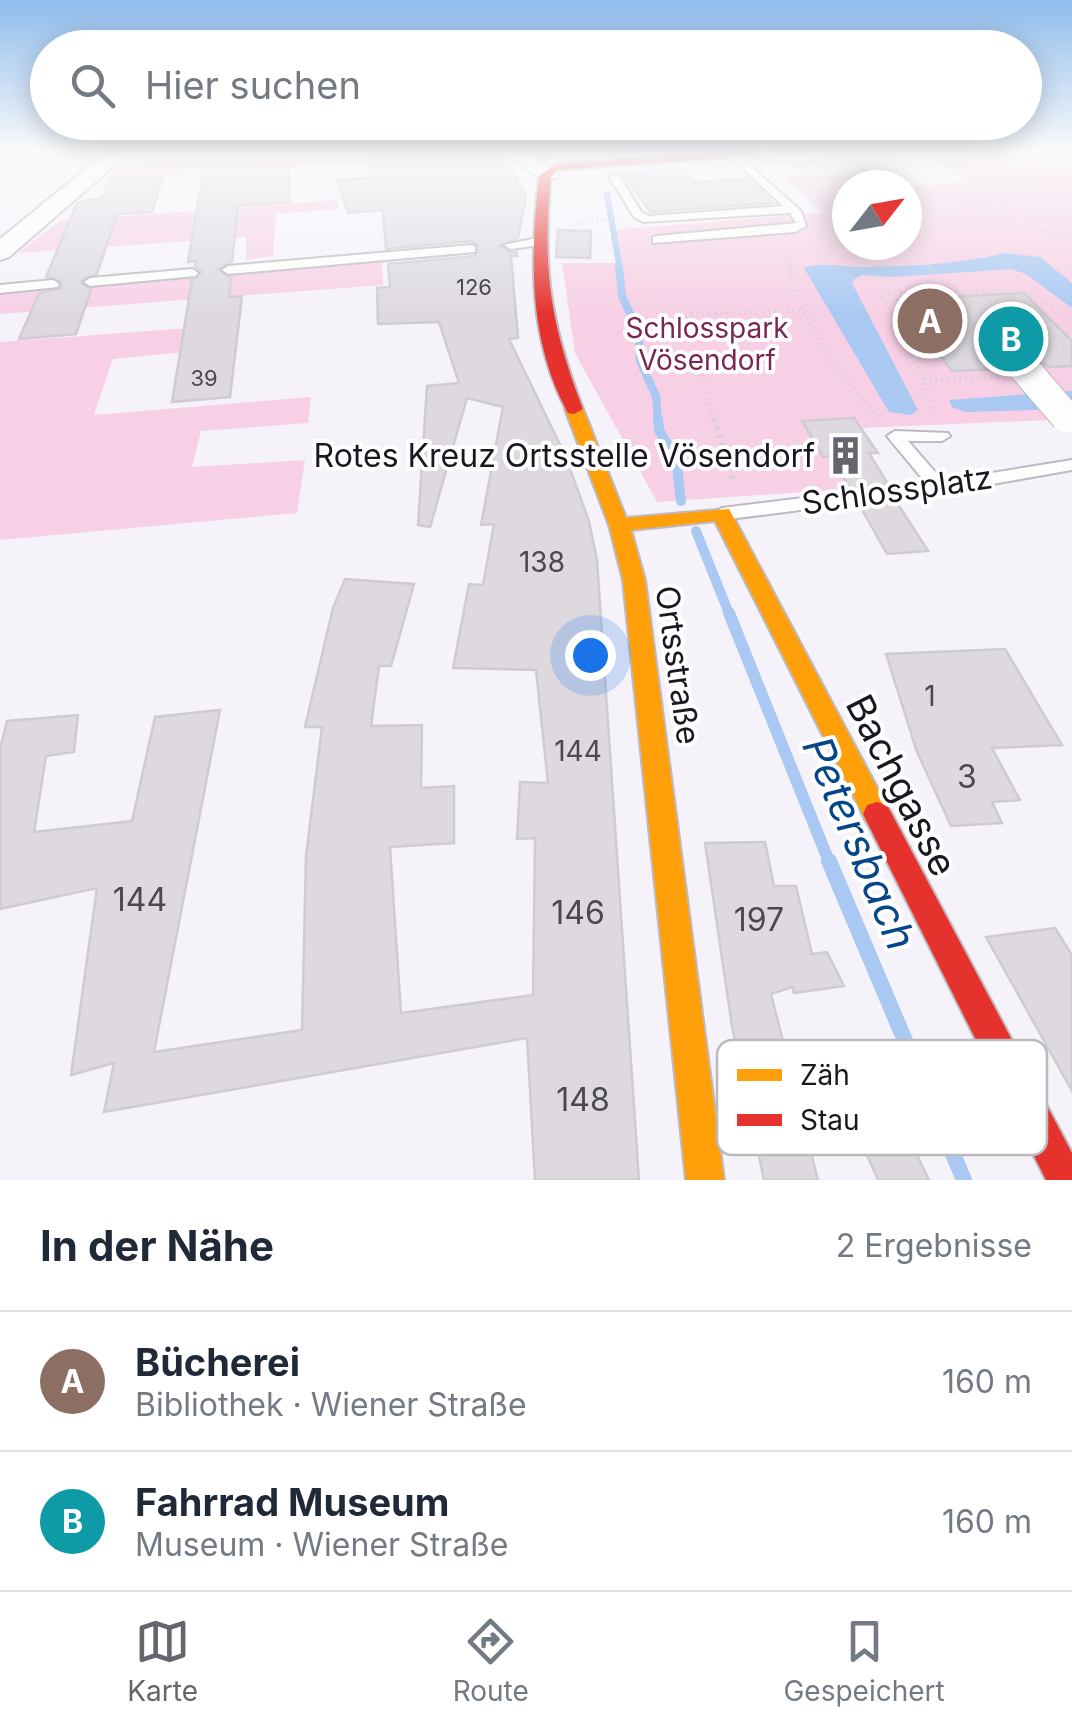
<!DOCTYPE html>
<html lang="de">
<head>
<meta charset="utf-8">
<style>
	:root { --surface:#fff; --page:#f2f2f3; --text:#1f2937; --muted:#747a83; --line:#e0e1e3; --accent:#67646d }
	body { margin:0; font-family:Inter,sans-serif; background:var(--page); color:var(--text) }
	.compass { position:absolute; left:832px; top:170px; width:90px; height:90px; border-radius:50%; background:var(--surface); box-shadow:0 5px 25px #0003; rotate:59deg }
	.you { position:absolute; left:590px; top:655px; width:35px; height:35px; margin:-25px; border:8px solid #fff; border-radius:50%; background:#1a73e8; box-shadow:0 0 0 15px #1a73e833 }
	.badge { display:grid; place-items:center; width:65px; height:65px; border-radius:50%; background:var(--accent); color:#fff; font-size:32px; font-weight:700 }
	.pin { position:absolute; translate:-50% -50%; border:5px solid #fff; box-shadow:0 2px 10px #0006 }
	.list { margin:0; padding:0; list-style:none }
	h2 { display:flex; justify-content:space-between; align-items:center; height:130px; margin:0; padding:0 40px; font-size:42px }
	h2 small { font-size:32px; font-weight:400; color:var(--muted) }
	.list li { display:grid; grid-template-columns:65px 1fr auto; gap:30px; align-items:center; box-sizing:border-box; height:140px; padding:0 40px; border-top:2px solid var(--line) }
	.list b { display:block; font-size:38px; white-space:nowrap }
	.list p { margin:0; font-size:32px; white-space:nowrap; color:var(--muted) }
	.list em { font-size:32px; font-style:normal; color:var(--muted) }
	.icon { flex:none; width:55px; height:55px; fill:none; stroke:currentColor; stroke-width:2; stroke-linecap:round; stroke-linejoin:round }
	.map { position:relative; flex:none; width:1072px; height:1180px; overflow:hidden }
	.search { position:absolute; background:var(--surface); box-shadow:0 5px 25px #0003; left:30px; right:30px; top:30px; height:110px; display:flex; align-items:center; gap:25px; box-sizing:border-box; padding:0 35px; border-radius:55px; color:var(--muted); font-size:38px }
	.sheet { height:410px; background:var(--surface) }
	nav { display:flex; justify-content:space-around; align-items:center; box-sizing:border-box; height:140px; border-top:2px solid var(--line); background:var(--surface); font-size:28px; color:var(--muted) }
	nav a { display:grid; justify-items:center; gap:5px }
	nav .on { color:var(--accent) }
	.map>svg:first-child { display:block }
</style>
</head>
<body>
<div class="map">
<svg width="1072" height="1180" viewBox="0 0 1072 1180">
	<rect width="100%" height="100%" fill="#f5f3f9"/>
	<!-- green -->
	<g fill="#f7d0e5" fill-rule="evenodd">
		<polygon points="235,150 357,150 360,163 107,179 119,166 143,161 146,156"/>
		<path d="M917,150H1072V419L861,428L854,418L803,421L822,457L831,456L850,489L657,502L575,353L562,263H616L610,230L822,213L783,176L811,174L817,179L891,174L911,187L965,181ZM847,185H907V245H847Z"/>
		<polygon points="337,200 339,209 276,214 273,256 246,260 246,237 18,253 60,221"/>
		<polygon points="382,262 383,285 0,314 0,294"/>
		<polygon points="202,327 196,351 113,359 94,415 311,397 308,423 201,431 192,467 305,460 297,513 0,540 0,342"/>
	</g>
	<!-- water -->
	<g fill="#a9c8f2">
		<path d="M1006,253L1040,257L1072,283V308L1026,274L1011,269L892,277L863,275L854,279L852,283L918,410L911,415L889,412L804,268C823,261 845,268 866,267C916,266 957,264 1006,253Z"/>
		<polygon points="1072,391 1072,409 966,412 952,407 949,400"/>
	</g>
	<g fill="none" stroke-linecap="round" stroke-linejoin="round">
		<!-- stream-far4 -->
		<g stroke="#a9c8f2" stroke-width="6">
			<polyline points="531,150 551,158"/>
			<polyline points="607,194 620,270"/>
		</g>
		<!-- stream-far3 -->
		<polyline stroke="#a9c8f2" stroke-width="8" points="619,267 622,296 639,333 640,361 656,396 658,422"/>
		<!-- stream-far2 -->
		<g stroke="#a9c8f2" stroke-width="10">
			<polyline points="658,419 659,430 676,459 681,501"/>
			<polyline points="696,531 730,616"/>
		</g>
		<!-- stream-far1 -->
		<polyline stroke="#a9c8f2" stroke-width="12" points="729,613 830,864"/>
		<!-- stream -->
		<polyline stroke="#a9c8f2" stroke-width="16" points="829,861 964,1180"/>
	</g>
	<!-- building -->
	<g fill="#ddd9df" stroke="#d0cbd2" stroke-width="2.5">
		<polygon points="363,150 490,150 510,168 526,197 518,238 500,246 508,252 517,252 517,256 511,256 518,338 509,339 565,455 589,521 597,560 639,1180 535,1180 527,1038 104,1112 114,1063 71,1075 97,888 0,909 0,749 7,721 78,715 74,752 46,756 34,832 132,821 155,717 220,710 154,1052 302,1030 306,856 322,727 305,727 333,608 345,579 414,584 391,666 379,666 371,726 422,725 421,788 454,786 454,843 390,847 401,1013 533,995 535,838 517,839 520,782 548,783 536,670 453,668 469,584 483,585 494,524 481,525 503,407 467,398 430,527 418,525 427,386 459,383 439,322 378,324 377,288 390,287 388,264 475,256 479,246 471,241 386,249 383,210 348,213 337,180 371,178"/>
		<polygon points="838,150 873,175 814,179 796,165 827,159"/>
		<polygon points="289,168 290,202 238,206 232,262 218,269 231,278 229,297 242,296 230,397 172,402 192,280 202,272 195,266 196,261 188,262 203,174"/>
		<polygon points="683,169 694,182 748,179 773,203 650,212 623,174"/>
		<polygon points="163,177 152,212 117,214 97,274 80,281 91,290 76,334 19,339 39,293 62,288 61,281 46,277 77,203 103,197 109,181"/>
		<polygon points="558,230 591,231 590,258 556,257"/>
		<polygon points="1024,293 1072,341 1072,366 1048,367 1031,351 1022,350 1011,354 1006,369 952,371 898,300"/>
		<polygon points="854,418 878,453 869,453 888,484 850,489 831,456 823,457 802,421"/>
		<polygon points="896,501 928,551 887,554 860,506"/>
		<polygon points="1005,649 1062,745 992,748 1020,800 992,802 1002,823 951,826 917,752 886,654"/>
		<polygon points="765,842 774,886 796,886 812,954 827,952 844,986 794,993 792,987 771,994 818,1180 764,1180 732,1026 705,843"/>
		<polygon points="1055,928 1072,955 1072,1091 986,937"/>
		<polygon points="891,1100 929,1180 878,1180 848,1112"/>
	</g>
	<g fill="none" stroke-linecap="round" stroke-linejoin="round">
		<defs>
			<g id="lane">
				<polygon points="156,150 198,150 115,159 110,156"/>
				<polygon points="740,157 801,211 806,226 795,232 653,243 653,237 657,236 796,223 790,213 643,222 634,217 609,176 618,174 642,213 649,216 783,206 736,162"/>
				<polygon points="537,238 543,242 541,245 510,249 504,245"/>
				<polygon points="471,245 475,246 475,252 228,274 222,270 228,266"/>
				<polygon points="192,269 198,273 196,276 90,286 84,282 90,278"/>
				<polygon points="53,280 59,284 58,287 0,293 0,285"/>
				<polygon points="895,431 948,433 950,436 942,441 908,441 943,481 1072,460 1072,470 964,489 722,520 713,514 722,508 926,483 887,436"/>
			</g>
			<g id="street">
				<polygon points="109,150 132,150 9,257 0,260 0,239"/>
				<polygon points="498,150 523,150 559,173 556,178 540,178"/>
				<path d="M747,150H834C815,166 772,162 749,156Z"/>
			</g>
			<polygon id="slow" points="574,404 583,409 626,518 729,509 891,814 887,823 877,826 867,823 715,521 631,530 645,580 724,1180 686,1180 623,580 609,525 565,409"/>
			<g id="jam">
				<path d="M740,150L762,152L756,155L559,170L551,177C542,269 550,323 583,409L574,414L568,413C528,340 530,256 539,176L556,164Z"/>
				<polygon points="877,802 887,805 1072,1153 1072,1180 1046,1180 863,814 867,805"/>
			</g>
		</defs>
		<!-- lane casing -->
		<use href="#lane" stroke="#bdbac1" stroke-width="4"/>
		<!-- street casing -->
		<use href="#street" stroke="#bdbac1" stroke-width="4"/>
		<!-- slow casing -->
		<use href="#slow" stroke="#bdbac1" stroke-width="4"/>
		<!-- jam casing -->
		<use href="#jam" stroke="#bdbac1" stroke-width="4"/>
		<!-- path-far2 -->
		<g stroke="#d2d1d5" stroke-width="4" stroke-dasharray="1 4" stroke-linecap="butt">
			<polyline points="945,150 983,185 973,201"/>
			<polyline points="1052,152 1072,158"/>
			<polyline points="806,183 884,179 896,185"/>
			<polyline points="807,183 847,214"/>
			<polyline points="907,189 972,202 1072,211"/>
			<polyline points="986,207 1072,243"/>
			<path d="M907,216C964,209 1016,197 1053,150"/>
			<polyline points="572,225 617,217"/>
			<polyline points="821,229 826,223 847,220"/>
			<polyline points="902,245 917,256"/>
			<polyline points="790,270 787,257 796,250"/>
		</g>
		<!-- path-far1 -->
		<g stroke="#d2d1d5" stroke-width="5" stroke-dasharray="1 5" stroke-linecap="butt">
			<path d="M789,267C801,323 844,378 880,420"/>
			<path d="M965,293C1015,290 1035,288 1072,325"/>
			<polyline points="924,380 998,377"/>
			<polyline points="935,419 924,380 881,294 917,289 950,294"/>
			<polyline points="714,422 686,318 692,314 805,310"/>
		</g>
		<!-- path -->
		<polyline stroke="#d2d1d5" stroke-width="6" stroke-dasharray="2.5 6" stroke-linecap="butt" points="714,419 734,484"/>
		<!-- lane -->
		<use href="#lane" fill="#fefdfe" fill-rule="evenodd"/>
		<!-- street -->
		<use href="#street" fill="#fefdfe" fill-rule="evenodd"/>
		<!-- slow -->
		<use href="#slow" fill="#ff9f0a" fill-rule="evenodd"/>
		<!-- jam -->
		<use href="#jam" fill="#e5322d" fill-rule="evenodd"/>
		<defs>
			<polyline id="street-bridge" points="1024,368 1066,417"/>
		</defs>
		<!-- street-bridge casing -->
		<use href="#street-bridge" stroke="#bdbac1" stroke-width="32" stroke-linecap="butt"/>
		<!-- path-bridge-far1 -->
		<polyline stroke="#d2d1d5" stroke-width="4" stroke-dasharray="1 4" stroke-linecap="butt" points="917,256 932,270"/>
		<!-- path-bridge -->
		<polyline stroke="#d2d1d5" stroke-width="5" stroke-dasharray="1 5" stroke-linecap="butt" points="929,267 962,297"/>
		<!-- street-bridge -->
		<use href="#street-bridge" stroke="#fefdfe" stroke-width="30"/>
	</g>
	<!-- sky -->
	<linearGradient id="sky" x2="0" y2="1"><stop stop-color="#8fbcec"/><stop offset="0.48" stop-color="#fafafc"/><stop offset="1" stop-color="#fafafc" stop-opacity="0"/></linearGradient>
	<rect width="1072" height="315" fill="url(#sky)"/>
	<!-- icons -->
	<defs>
		<symbol id="building-bare" viewBox="-9 -9 18 18"><path d="M-4-6H4V6H1V3H-1V6H-4ZM-2.5-4.3h1.7v1.8h-1.7ZM.8-4.3h1.7v1.8H.8ZM-2.5-1h1.7V.8h-1.7ZM.8-1h1.7V.8H.8Z" fill="#67646d" stroke="#fff" stroke-width="2.5" paint-order="stroke"/></symbol>
	</defs>
	<g fill-rule="evenodd">
		<use href="#building-bare" x="818" y="428" width="55" height="55"/>
	</g>
	<g text-anchor="middle" dominant-baseline="central" stroke-width="8" stroke-linejoin="round" paint-order="stroke">
		<!-- far-number labels -->
		<g font-size="22" fill="#4c4850">
			<text x="474" y="287">126</text>
			<text x="204" y="378">39</text>
		</g>
		<!-- far-park labels -->
		<g font-size="28" fill="#7a2655" stroke="#fff">
			<text x="707" y="328">Schlosspark<tspan x="707" dy="32">Vösendorf</tspan></text>
		</g>
		<!-- number labels -->
		<g font-size="28" fill="#4c4850">
			<text x="542" y="562">138</text>
			<text x="930" y="696">1</text>
			<text x="578" y="751">144</text>
		</g>
		<!-- poi labels -->
		<g font-size="32" fill="#1b1721" stroke="#fff" text-anchor="end">
			<text x="815" y="455">Rotes Kreuz Ortsstelle Vösendorf</text>
		</g>
		<!-- street labels -->
		<g font-size="32" fill="#1b1721" stroke="#fff">
			<text transform="translate(897 490) rotate(-8)">Schlossplatz</text>
			<text transform="translate(678 665) rotate(82)">Ortsstraße</text>
		</g>
		<!-- near-number labels -->
		<g font-size="32" fill="#4c4850">
			<text x="967" y="776">3</text>
			<text x="140" y="899">144</text>
			<text x="578" y="912">146</text>
			<text x="759" y="919">197</text>
			<text x="583" y="1099">148</text>
		</g>
		<!-- near-street labels -->
		<g font-size="38" fill="#1b1721" stroke="#fff">
			<text transform="translate(902 785) rotate(63)">Bachgasse</text>
		</g>
		<!-- near-water labels -->
		<g font-size="42" font-style="italic" fill="#06478a" stroke="#fff">
			<text transform="translate(860 843) rotate(67)">Petersbach</text>
		</g>
	</g>
	<!-- legend -->
	<rect x="717" y="1040" width="330" height="115" rx="15" fill="#fff" stroke="#bbb9bc" stroke-width="2.5"/>
	<rect x="737" y="1069" width="45" height="12" fill="#ff9f0a"/>
	<rect x="737" y="1114" width="45" height="12" fill="#e5322d"/>
	<g font-size="28" fill="#1b1721">
		<text x="800" y="1085">Zäh</text>
		<text x="800" y="1130">Stau</text>
	</g>
</svg>
<svg class="compass" viewBox="-18 -18 36 36"><path d="M0-13l5 13h-10z" fill="#e53935"/><path d="M0 13l5-13h-10z" fill="#747a83"/></svg>
<div class="you"></div>
<div class="pin badge" style="left:930px;top:321px;background:#8d6e63">A</div>
<div class="pin badge" style="left:1011px;top:339px;background:#0f9aa8">B</div>
<div class="search"><svg class="icon" aria-label="search" viewBox="0 0 24 24"><circle cx="10" cy="10" r="6"/><path d="M15 15l6 6"/></svg>Hier suchen</div>
</div>
<section class="sheet">
<h2>In der Nähe<small>2 Ergebnisse</small></h2>
<ul class="list">
<li><span class="badge" style="background:#8d6e63">A</span><div><b>Bücherei</b><p>Bibliothek · Wiener Straße</p></div><em>160 m</em></li>
<li><span class="badge" style="background:#0f9aa8">B</span><div><b>Fahrrad Museum</b><p>Museum · Wiener Straße</p></div><em>160 m</em></li>
</ul>
</section>
<nav>
<a class="on"><svg class="icon" aria-label="map" viewBox="0 0 24 24"><path d="M3 6l6-2 6 2 6-2v14l-6 2-6-2-6 2zM9 4v14M15 6v14"/></svg>Karte</a>
<a><svg class="icon" aria-label="directions" viewBox="0 0 24 24"><path d="M12 3l9 9-9 9-9-9zM9 14v-3h6M13 9l2 2-2 2"/></svg>Route</a>
<a><svg class="icon" aria-label="saved" viewBox="0 0 24 24"><path d="M7 4h10v16l-5-4-5 4z"/></svg>Gespeichert</a>
</nav>
</body>
</html>
